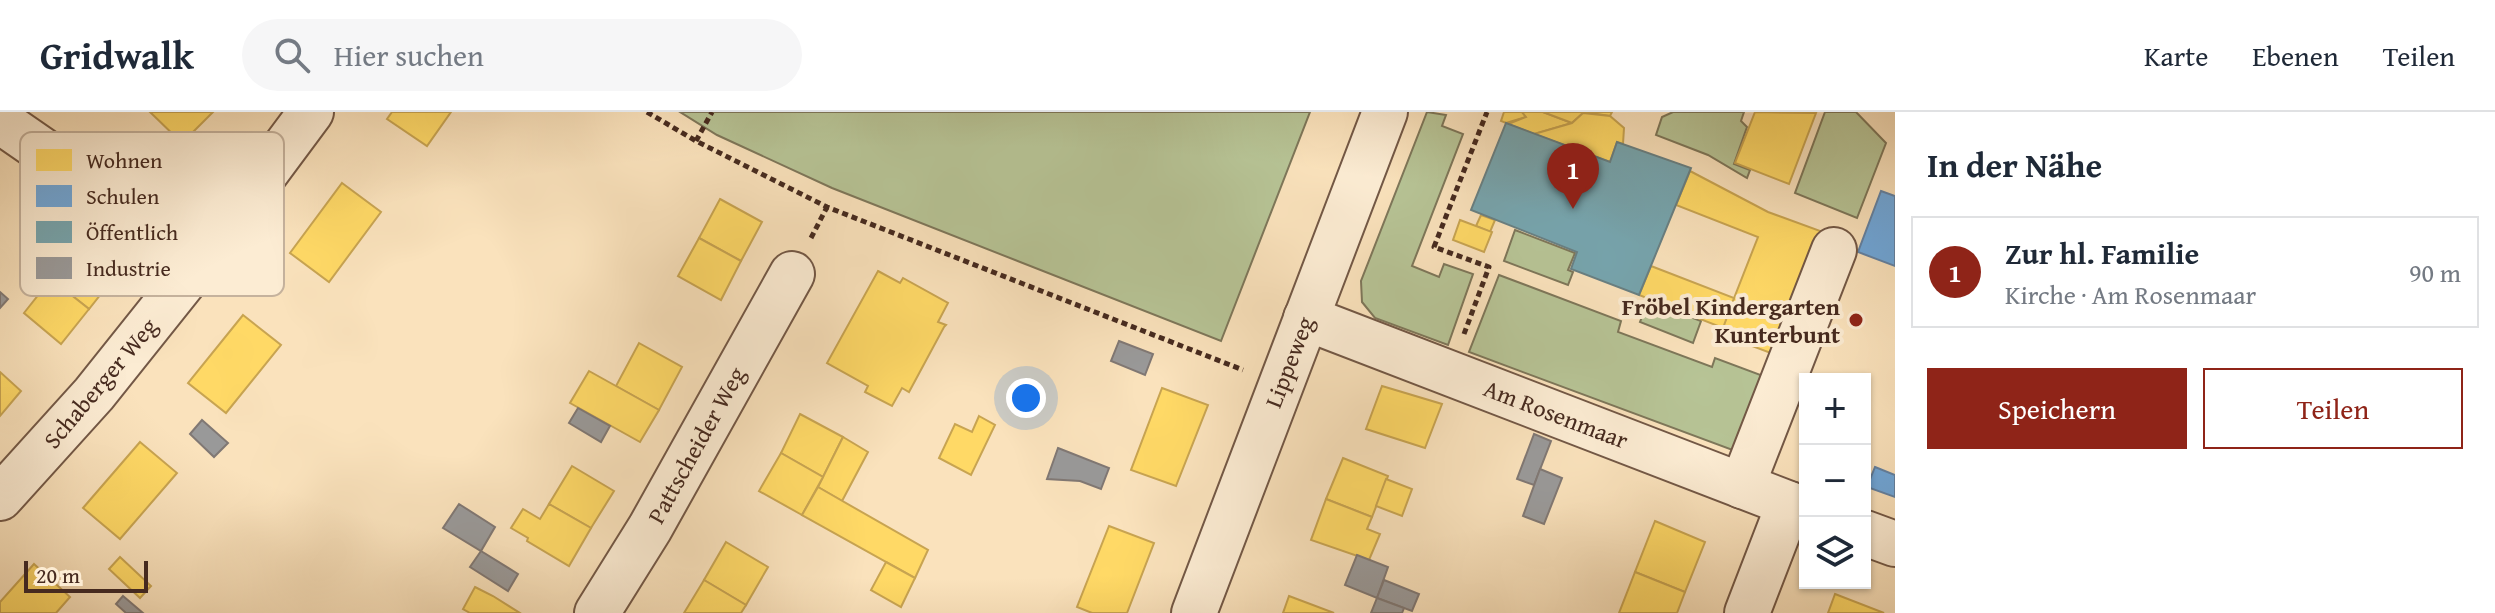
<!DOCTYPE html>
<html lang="de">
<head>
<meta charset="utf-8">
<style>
	:root { --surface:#fff; --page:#f6f6f7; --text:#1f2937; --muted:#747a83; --line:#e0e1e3; --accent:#8f2418 }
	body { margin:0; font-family:"Gentium Book Plus",serif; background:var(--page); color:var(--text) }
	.controls { position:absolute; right:24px; bottom:24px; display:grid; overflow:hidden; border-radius:0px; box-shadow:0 2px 6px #0004 }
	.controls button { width:72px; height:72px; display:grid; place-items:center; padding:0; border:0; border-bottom:2px solid var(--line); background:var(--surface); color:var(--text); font:40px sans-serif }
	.scale { position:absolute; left:24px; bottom:20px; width:124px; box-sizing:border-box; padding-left:8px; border:4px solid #462a1f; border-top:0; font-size:22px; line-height:28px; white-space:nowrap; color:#462a1f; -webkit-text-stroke:6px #fcecd3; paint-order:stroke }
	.you { position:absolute; left:1026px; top:286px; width:28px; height:28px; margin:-20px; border:6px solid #fff; border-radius:50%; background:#1a73e8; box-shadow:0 0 0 12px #1a73e833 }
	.badge { display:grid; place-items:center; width:52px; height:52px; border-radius:50%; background:var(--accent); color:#fff; font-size:26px; font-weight:700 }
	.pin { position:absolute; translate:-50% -66px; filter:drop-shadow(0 2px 4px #0008) }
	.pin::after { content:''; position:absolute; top:42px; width:28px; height:24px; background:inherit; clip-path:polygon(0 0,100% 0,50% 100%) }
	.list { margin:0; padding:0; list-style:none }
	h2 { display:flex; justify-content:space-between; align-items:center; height:104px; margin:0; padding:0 32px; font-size:34px }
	h2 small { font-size:26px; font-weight:400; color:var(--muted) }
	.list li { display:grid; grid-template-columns:52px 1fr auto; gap:24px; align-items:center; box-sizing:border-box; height:112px; margin:0 16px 16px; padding:0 16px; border:2px solid var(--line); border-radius:0px }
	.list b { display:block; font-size:30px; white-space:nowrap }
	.list p { margin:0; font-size:26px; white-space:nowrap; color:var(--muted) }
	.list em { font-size:26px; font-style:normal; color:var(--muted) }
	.actions { display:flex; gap:16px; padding:24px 32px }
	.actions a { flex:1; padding:18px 0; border:2px solid var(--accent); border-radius:0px; text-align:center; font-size:28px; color:var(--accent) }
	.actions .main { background:var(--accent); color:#fff }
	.icon { flex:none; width:44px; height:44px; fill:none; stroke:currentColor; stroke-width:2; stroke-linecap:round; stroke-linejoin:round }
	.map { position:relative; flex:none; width:1895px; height:501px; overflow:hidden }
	header { display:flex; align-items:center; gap:48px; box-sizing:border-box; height:112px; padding:0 40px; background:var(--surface); border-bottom:2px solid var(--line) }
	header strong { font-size:38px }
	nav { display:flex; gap:44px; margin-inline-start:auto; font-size:28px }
	.search { width:560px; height:72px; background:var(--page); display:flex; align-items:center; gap:20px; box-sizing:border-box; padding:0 28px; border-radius:44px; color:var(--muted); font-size:30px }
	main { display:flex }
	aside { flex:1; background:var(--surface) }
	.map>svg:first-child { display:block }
</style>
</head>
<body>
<header>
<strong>Gridwalk</strong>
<div class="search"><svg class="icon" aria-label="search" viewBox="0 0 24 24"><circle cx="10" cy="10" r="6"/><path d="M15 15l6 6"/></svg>Hier suchen</div>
<nav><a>Karte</a><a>Ebenen</a><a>Teilen</a></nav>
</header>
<main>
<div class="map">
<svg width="1895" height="501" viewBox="0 0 1895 501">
	<rect width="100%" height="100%" fill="#fae2bc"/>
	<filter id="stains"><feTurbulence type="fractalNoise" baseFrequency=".0025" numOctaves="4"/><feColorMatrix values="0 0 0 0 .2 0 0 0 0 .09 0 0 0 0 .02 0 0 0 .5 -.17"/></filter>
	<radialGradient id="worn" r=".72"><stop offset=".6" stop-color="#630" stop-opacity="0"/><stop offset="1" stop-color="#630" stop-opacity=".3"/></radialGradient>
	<!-- green -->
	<g fill="#b7c496" stroke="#7e775a" stroke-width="2">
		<polygon points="680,0 1310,0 1221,229 832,76 717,23"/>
		<polygon points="1427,0 1446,3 1442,14 1463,22 1412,154 1439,165 1444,152 1473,162 1448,233 1375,206 1362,190 1361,169"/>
		<polygon points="1673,0 1744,0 1741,9 1747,15 1734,52 1750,58 1747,66 1708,43 1656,23 1662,5"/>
		<polygon points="1825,0 1856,0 1886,31 1857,106 1795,81"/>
		<polygon points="1515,118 1575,141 1568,158 1573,160 1568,173 1504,149"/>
		<polygon points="1499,163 1621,209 1618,220 1712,255 1715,246 1774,268 1746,343 1469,240"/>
		<polygon points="1648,189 1701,209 1693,231 1640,210"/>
	</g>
	<!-- homes -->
	<g fill="#ffd966" stroke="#c8a451" stroke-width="2">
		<polygon points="150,0 213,0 182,31"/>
		<polygon points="392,0 451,0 427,34 387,7"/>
		<polygon points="1504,0 1522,0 1526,5 1506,11 1501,9"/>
		<polygon points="1522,0 1543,0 1572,11 1534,22 1508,12 1526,5"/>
		<polygon points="1543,0 1584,0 1572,11"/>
		<polygon points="1584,0 1612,0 1610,4"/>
		<polygon points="1755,0 1816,1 1789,72 1735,51"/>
		<polygon points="1583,1 1610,4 1624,16 1623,32 1617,30 1610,50 1534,22 1572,11"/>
		<polygon points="1690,59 1768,100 1823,120 1776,243 1720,222 1758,125 1676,93"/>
		<polygon points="342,71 381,100 329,170 290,141"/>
		<polygon points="720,87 762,110 741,149 699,126"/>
		<polygon points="1481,103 1495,108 1490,120 1476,114"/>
		<polygon points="1460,108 1492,120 1484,140 1453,128"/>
		<polygon points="699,126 741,149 721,188 678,164"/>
		<polygon points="78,133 116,163 89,197 51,167"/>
		<polygon points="1651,154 1734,186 1723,216 1639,183"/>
		<polygon points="878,159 900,171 903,166 948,191 938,210 946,213 944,215 909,280 902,276 892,294 865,280 868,274 827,251"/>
		<polygon points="51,167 89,197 61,232 24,201"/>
		<polygon points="243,203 281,233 226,301 188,271"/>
		<polygon points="639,231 682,255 659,298 616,274"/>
		<polygon points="589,259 659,298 640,330 570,291"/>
		<polygon points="0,260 21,279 0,304"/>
		<polygon points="1382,274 1442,292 1425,336 1366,317"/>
		<polygon points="1162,276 1208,293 1176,374 1131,358"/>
		<polygon points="800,302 843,325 823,365 781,341"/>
		<polygon points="979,304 995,313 971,363 939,346 955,312 972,320"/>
		<polygon points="843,325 868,340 842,389 818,375"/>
		<polygon points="140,330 177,361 120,427 83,396"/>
		<polygon points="781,341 823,365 802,403 759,379"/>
		<polygon points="1343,346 1388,364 1372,405 1326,387"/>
		<polygon points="572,354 614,379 591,416 549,392"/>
		<polygon points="1386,367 1412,377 1402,404 1376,394"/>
		<polygon points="818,375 928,438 915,466 802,403"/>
		<polygon points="1326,387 1372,405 1367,417 1380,422 1369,448 1311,428"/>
		<polygon points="549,392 591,416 569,454 527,429 528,426 511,416 523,397 540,407"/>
		<polygon points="1655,409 1705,430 1685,480 1635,460"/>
		<polygon points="1109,414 1154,431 1127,501 1092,501 1077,495"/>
		<polygon points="726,430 768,455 746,493 704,468"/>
		<polygon points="120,445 151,474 140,486 109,457"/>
		<polygon points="886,450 915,466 901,495 871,478"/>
		<polygon points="34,452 70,485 56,501 0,501 0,490"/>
		<polygon points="1635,460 1685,480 1677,501 1619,501"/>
		<polygon points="704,468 746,493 741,501 684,501"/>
		<polygon points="475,475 493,484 520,501 470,501 463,497"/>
		<polygon points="1835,482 1884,501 1828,501"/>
		<polygon points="1289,484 1334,501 1283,501"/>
	</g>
	<!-- schools -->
	<g fill="#6fa8dc" stroke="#6382a3" stroke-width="2">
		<polygon points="1881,79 1895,84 1895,154 1858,140"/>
		<polygon points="1875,355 1895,363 1895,385 1867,375"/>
	</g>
	<!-- public -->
	<polygon fill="#76a5af" stroke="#688084" stroke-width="2" points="1506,11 1610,50 1617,30 1691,56 1639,183 1571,157 1577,140 1471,98"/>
	<!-- industry -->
	<g fill="#999" stroke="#807874" stroke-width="2">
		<polygon points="0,180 8,187 0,196"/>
		<polygon points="1119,229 1153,242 1145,263 1111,249"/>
		<polygon points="578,296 610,314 601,330 569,311"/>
		<polygon points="202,308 228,331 214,345 190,322"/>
		<polygon points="1534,322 1551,329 1534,373 1517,367"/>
		<polygon points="1058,336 1109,356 1101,377 1080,369 1047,367"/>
		<polygon points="1540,357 1562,366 1544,412 1523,404"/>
		<polygon points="459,392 495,415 481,439 443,416"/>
		<polygon points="481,439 518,462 508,479 470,455"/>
		<polygon points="1357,443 1388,455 1377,486 1345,473"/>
		<polygon points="1384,468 1419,482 1412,499 1377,486"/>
		<polygon points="123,484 143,501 126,501 116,492"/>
		<polygon points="1377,486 1404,496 1402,501 1371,501"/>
	</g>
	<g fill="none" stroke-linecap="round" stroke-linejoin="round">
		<defs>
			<g id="minor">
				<polyline points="0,9 201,148"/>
				<polyline points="1306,206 1805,398"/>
				<polyline points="1742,374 1834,138"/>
				<polyline points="0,386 94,282 201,148 311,0"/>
				<polyline points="1865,421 1895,432"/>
				<polyline points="597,501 650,416 792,162"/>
				<polyline points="1194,501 1385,0"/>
				<polyline points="1747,501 1789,392"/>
			</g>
		</defs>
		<!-- minor casing -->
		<use href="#minor" stroke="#735846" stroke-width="48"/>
		<!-- path -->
		<g stroke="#462a1f" stroke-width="5" stroke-dasharray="6 4" stroke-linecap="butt">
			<polyline points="647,0 696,29 827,95 1243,258"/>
			<polyline points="696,29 712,0"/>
			<polyline points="811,126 827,95"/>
			<polyline points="1464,222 1489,155 1434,135 1487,0"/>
		</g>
		<!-- minor -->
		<use href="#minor" stroke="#fcecd3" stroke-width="44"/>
	</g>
	<!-- markers -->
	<circle fill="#8f2418" stroke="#fcecd3" stroke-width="3" cx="1856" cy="208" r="8"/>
	<g text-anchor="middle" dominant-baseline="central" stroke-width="8" stroke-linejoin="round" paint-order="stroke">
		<!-- poi labels -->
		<g font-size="24" font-weight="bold" fill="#462a1f" stroke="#fcecd3" text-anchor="end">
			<text x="1840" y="194">Fröbel Kindergarten<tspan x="1840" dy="28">Kunterbunt</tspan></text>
		</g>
		<!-- street labels -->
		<g font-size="24" fill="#462a1f" stroke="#fcecd3">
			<text transform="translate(1289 250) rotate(-69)">Lippeweg</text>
			<text transform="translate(100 271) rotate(-50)">Schaberger Weg</text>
			<text transform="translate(1556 302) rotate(21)">Am Rosenmaar</text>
			<text transform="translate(696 333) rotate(-61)">Pattscheider Weg</text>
		</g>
	</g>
	<!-- legend -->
	<rect x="20" y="20" width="264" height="164" rx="12" fill="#fcecd3" stroke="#c5b29d" stroke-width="2"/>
	<rect x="36" y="37" width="36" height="22" fill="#ffd966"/>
	<rect x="36" y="73" width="36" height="22" fill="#6fa8dc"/>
	<rect x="36" y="109" width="36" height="22" fill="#76a5af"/>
	<rect x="36" y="145" width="36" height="22" fill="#999"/>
	<g font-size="22" fill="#462a1f">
		<text x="86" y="56">Wohnen</text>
		<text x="86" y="92">Schulen</text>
		<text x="86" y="128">Öffentlich</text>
		<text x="86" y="164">Industrie</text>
	</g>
	<rect width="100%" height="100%" filter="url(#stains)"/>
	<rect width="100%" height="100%" fill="url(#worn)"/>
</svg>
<div class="controls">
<button>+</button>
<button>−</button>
<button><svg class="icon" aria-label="layers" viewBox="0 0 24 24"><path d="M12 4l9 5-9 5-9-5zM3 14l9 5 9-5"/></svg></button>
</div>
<div class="scale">20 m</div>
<div class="you"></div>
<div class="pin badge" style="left:1573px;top:97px">1</div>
</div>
<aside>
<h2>In der Nähe<small></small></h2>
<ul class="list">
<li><span class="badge">1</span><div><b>Zur hl. Familie</b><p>Kirche · Am Rosenmaar</p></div><em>90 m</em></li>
</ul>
<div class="actions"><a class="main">Speichern</a><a>Teilen</a></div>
</aside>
</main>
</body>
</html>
